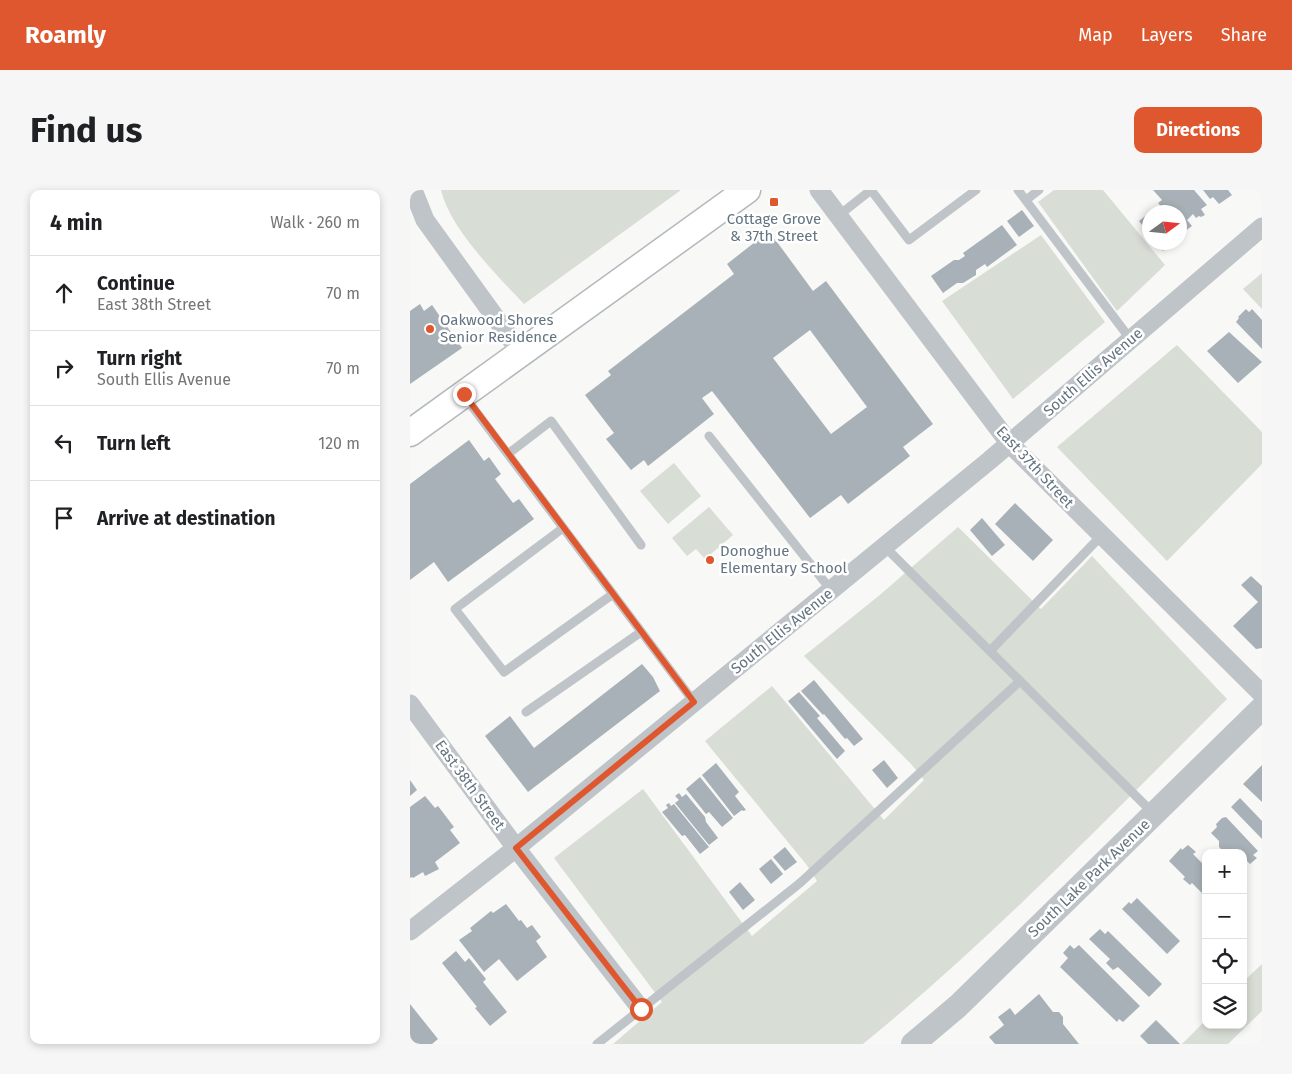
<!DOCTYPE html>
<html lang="en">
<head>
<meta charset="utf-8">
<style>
	:root { --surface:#fff; --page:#f6f6f6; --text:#202124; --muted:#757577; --line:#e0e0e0; --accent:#df572f }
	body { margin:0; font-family:"Fira Sans",sans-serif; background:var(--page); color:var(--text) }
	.controls { position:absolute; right:15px; bottom:15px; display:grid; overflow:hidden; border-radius:10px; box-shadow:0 2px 8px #0003 }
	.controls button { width:45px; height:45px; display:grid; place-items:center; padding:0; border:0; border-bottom:1px solid var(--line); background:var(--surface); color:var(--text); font:25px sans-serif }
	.compass { position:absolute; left:732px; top:15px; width:45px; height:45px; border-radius:50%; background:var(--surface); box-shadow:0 2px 8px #0003; rotate:75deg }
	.stop { position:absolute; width:15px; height:15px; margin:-11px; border:4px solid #df572f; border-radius:50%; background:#fff }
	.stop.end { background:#df572f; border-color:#fff; box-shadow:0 1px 5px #0008 }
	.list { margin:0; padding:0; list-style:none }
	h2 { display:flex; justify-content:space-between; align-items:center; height:65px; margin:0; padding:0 20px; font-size:21px }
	h2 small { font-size:16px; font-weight:400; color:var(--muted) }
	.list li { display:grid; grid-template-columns:32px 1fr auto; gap:15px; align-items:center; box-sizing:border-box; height:75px; padding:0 20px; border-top:1px solid var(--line) }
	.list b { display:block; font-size:19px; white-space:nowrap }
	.list p { margin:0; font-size:16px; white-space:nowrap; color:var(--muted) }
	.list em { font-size:16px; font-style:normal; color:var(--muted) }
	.icon { flex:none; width:28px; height:28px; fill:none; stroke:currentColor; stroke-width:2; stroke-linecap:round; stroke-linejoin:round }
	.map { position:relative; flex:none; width:852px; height:854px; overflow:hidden; border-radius:10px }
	header { display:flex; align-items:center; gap:30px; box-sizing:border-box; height:70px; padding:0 25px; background:var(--accent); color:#fff }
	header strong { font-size:24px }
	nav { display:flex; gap:28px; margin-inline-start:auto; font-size:18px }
	.intro { display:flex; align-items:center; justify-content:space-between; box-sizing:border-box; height:120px; padding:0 30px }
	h1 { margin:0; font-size:35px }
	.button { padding:12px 22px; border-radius:10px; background:var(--accent); color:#fff; font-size:18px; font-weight:700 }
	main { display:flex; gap:30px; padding:0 30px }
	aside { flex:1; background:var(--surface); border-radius:10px; box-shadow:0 2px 8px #0003 }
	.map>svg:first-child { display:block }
</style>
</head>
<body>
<header>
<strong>Roamly</strong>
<nav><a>Map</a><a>Layers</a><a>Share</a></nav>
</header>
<div class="intro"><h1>Find us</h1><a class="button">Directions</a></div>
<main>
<aside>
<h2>4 min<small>Walk · 260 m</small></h2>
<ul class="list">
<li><svg class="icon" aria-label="ahead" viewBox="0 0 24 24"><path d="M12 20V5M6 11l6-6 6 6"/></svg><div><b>Continue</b><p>East 38th Street</p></div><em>70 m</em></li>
<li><svg class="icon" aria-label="right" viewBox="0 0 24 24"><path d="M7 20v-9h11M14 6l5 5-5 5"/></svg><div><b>Turn right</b><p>South Ellis Avenue</p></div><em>70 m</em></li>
<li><svg class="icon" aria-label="left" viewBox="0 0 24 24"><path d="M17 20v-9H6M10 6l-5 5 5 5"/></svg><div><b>Turn left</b></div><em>120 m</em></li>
<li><svg class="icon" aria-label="arrive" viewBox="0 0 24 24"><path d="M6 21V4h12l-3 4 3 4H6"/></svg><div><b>Arrive at destination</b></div></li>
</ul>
</aside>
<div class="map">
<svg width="852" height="854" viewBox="0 0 852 854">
	<rect width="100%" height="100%" fill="#f8f8f6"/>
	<!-- green -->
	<g fill="#d8ddd5">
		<path d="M31,0H271L114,114C86,84 40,39 31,0Z"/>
		<polygon points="644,0 693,0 755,75 707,121 628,12"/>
		<polygon points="631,45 695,132 603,209 532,111"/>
		<polygon points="852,83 852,119 833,99"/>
		<polygon points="767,155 852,242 852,274 757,371 647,257"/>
		<polygon points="264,273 291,306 258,334 230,301"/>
		<polygon points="299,317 323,345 295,369 286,359 277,366 262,348"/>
		<path d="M548,337L631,419L682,366L817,509C699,627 583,748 453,854H203L252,812L144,668L233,599L342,746L407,691L396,674L295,551L362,496L474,630L514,590L502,575L394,466L471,404Z"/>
		<polygon points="852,774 852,821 818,854 772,854 796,830 796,835 833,835 833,792"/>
	</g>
	<!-- building -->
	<g fill="#a8b1b7" fill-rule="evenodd">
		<polygon points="743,0 784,0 797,15 791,19 795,25 791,27 789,26 786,28 783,24 777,30 782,36 775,41 772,37 769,38 769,22 756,22 748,13 752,10"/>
		<polygon points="793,0 818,0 822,5 809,14 803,7 800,9"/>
		<polygon points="612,20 624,36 609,47 597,31"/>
		<polygon points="739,23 739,49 736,45 738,43 729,31"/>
		<polygon points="592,35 607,55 577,77 575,74 566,80 566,85 553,93 547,93 533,103 521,86 544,70 549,70 555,66 553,63"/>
		<path d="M359,41L403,101L416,91L523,234L493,257L500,266L438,314L431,305L400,328L302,201L292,208L304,224L238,276L234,270L221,280L196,249L204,243L175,205L201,185L198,181L324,84L317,74ZM400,140L457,217L421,244L363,168Z"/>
		<polygon points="742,52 764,52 753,61 748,55 745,57"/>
		<polygon points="10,114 14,121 22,115 52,158 0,194 0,121"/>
		<polygon points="836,119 839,122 842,119 852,130 852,159 826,132 829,128 828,127"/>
		<polygon points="819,142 852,172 828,193 797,161"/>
		<polygon points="59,250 74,271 79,267 91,284 85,289 103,313 109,309 124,329 38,392 24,372 0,390 0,294"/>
		<polygon points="605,313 643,350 623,371 585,334"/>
		<polygon points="572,328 595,355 582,366 560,340"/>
		<polygon points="841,386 852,396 852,458 846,459 823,436 848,412 831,395"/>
		<polygon points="232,474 243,487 250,501 118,602 75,546 100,526 124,558"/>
		<polygon points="404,490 453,549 444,556 437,548 435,549 414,524 413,525 391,501"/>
		<polygon points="389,502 410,526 407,528 435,561 427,569 378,511"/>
		<polygon points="474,570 488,588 477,598 462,580"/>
		<polygon points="306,573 329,602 325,606 336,620 333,621 332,620 324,626 292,585"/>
		<polygon points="852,575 852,612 833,594"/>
		<polygon points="290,587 323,628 312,637 299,622 296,624 276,599"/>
		<polygon points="0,590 7,600 0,606"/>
		<polygon points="269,603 272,607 276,604 295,627 296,632 308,648 299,655 265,613 269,610 265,606"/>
		<polygon points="15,606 25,618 28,616 44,637 40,640 50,653 25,672 29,679 15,686 13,682 3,688 2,687 0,688 0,617"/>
		<polygon points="830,608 852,631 852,649 821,617"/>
		<polygon points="259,613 261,616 264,614 299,657 290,664 275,645 272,646 252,622 258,618 256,615"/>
		<polygon points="816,627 848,661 843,665 847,668 840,674 837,671 833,674 833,663 817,663 812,660 809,657 809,651 801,643 807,637 806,634 812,628"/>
		<polygon points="778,655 786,662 783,664 796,677 796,707 782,693 780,695 773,689 775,687 759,671 771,658 772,660"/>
		<polygon points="375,657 387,672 375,681 363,667"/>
		<polygon points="361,669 373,684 361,694 349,679"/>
		<polygon points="330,692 345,710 333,720 319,702"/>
		<polygon points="727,708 770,751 757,764 712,719 719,712 721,714"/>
		<polygon points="96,714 109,731 111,730 117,738 122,735 131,747 126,751 137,767 107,791 89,769 74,782 49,750 62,741 60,738 81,721 83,723"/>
		<polygon points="690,739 695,744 698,741 752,794 739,807 708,777 703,780 696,773 700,769 679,749"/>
		<polygon points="660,755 664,759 669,755 730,816 713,832 709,829 707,832 650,777 658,768 653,763"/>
		<polygon points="46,761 55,772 59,768 76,789 73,792 97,822 80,836 65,818 67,817 32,773"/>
		<polygon points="629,804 643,822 649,822 653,827 653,834 669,854 585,854 579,847 594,835 588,827 600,818 605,825"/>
		<polygon points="0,814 28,849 22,854 0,854"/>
		<polygon points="746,830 770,854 738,854 730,846"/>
	</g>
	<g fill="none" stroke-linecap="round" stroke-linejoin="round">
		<defs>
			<polyline id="secondary" points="0,243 337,0"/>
		</defs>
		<!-- secondary casing -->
		<use href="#secondary" stroke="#b2b8bc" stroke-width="29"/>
		<!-- service -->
		<g stroke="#bfc4c8" stroke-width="9">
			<polyline points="461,0 499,50 566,0"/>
			<polyline points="608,0 721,150"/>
			<polyline points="616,10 629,0"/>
			<polyline points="428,26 461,0"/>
			<polyline points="55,207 284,512"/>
			<polyline points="299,246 421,400"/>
			<polyline points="98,264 141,231 231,355"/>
			<polyline points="153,338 45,419 94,482 203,404"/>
			<polyline points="474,356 744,624"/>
			<polyline points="580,461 692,345"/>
			<polyline points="116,522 231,442"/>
			<polyline points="187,854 390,693 610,491"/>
		</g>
		<!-- minor -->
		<g stroke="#bfc4c8" stroke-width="19">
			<polyline points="3,0 15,30 111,163"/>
			<polyline points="409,0 600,254 852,504"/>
			<polyline points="0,514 106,658 231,819"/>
			<polyline points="0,741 106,658 580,270 852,37"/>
		</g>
		<!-- tertiary -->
		<polyline stroke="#bfc4c8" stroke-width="24" points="503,854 548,816 852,518"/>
		<!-- secondary -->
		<use href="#secondary" stroke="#fff" stroke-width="26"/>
	</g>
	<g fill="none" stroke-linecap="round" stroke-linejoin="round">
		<!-- route -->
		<polyline stroke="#df572f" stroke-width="6" points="54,204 284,512 106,658 231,819"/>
	</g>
	<!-- markers -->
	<g fill="#df572f" stroke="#fff" stroke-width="2">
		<rect x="359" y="7" width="10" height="10" rx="2.5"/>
		<circle cx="20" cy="139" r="5"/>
		<circle cx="300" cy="370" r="5"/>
	</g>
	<g text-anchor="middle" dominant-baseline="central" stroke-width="5" stroke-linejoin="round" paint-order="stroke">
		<!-- poi labels -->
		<g font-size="15" fill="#647480" stroke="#fff" text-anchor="start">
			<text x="364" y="29" text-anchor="middle">Cottage Grove<tspan x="364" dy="17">&amp; 37th Street</tspan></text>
			<text x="30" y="130">Oakwood Shores<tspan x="30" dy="17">Senior Residence</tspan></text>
			<text x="310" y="361">Donoghue<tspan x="310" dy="17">Elementary School</tspan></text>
		</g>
		<!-- street labels -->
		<g font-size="15" fill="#647480" stroke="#fff">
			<text transform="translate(683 182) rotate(-41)">South Ellis Avenue</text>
			<text transform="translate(625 277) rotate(47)">East 37th Street</text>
			<text transform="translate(372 441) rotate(-39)">South Ellis Avenue</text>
			<text transform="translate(60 595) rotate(54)">East 38th Street</text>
			<text transform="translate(679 688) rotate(-44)">South Lake Park Avenue</text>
		</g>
	</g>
</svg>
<div class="controls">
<button>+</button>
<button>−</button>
<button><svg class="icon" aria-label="locate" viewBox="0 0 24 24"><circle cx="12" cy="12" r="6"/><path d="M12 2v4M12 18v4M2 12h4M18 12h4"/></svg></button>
<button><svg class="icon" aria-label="layers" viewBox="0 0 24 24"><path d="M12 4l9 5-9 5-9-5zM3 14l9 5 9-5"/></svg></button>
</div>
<svg class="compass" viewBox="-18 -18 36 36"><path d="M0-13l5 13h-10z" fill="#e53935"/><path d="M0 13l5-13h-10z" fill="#757577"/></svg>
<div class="stop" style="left:231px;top:819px"></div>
<div class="stop end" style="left:54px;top:204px"></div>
</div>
</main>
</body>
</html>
